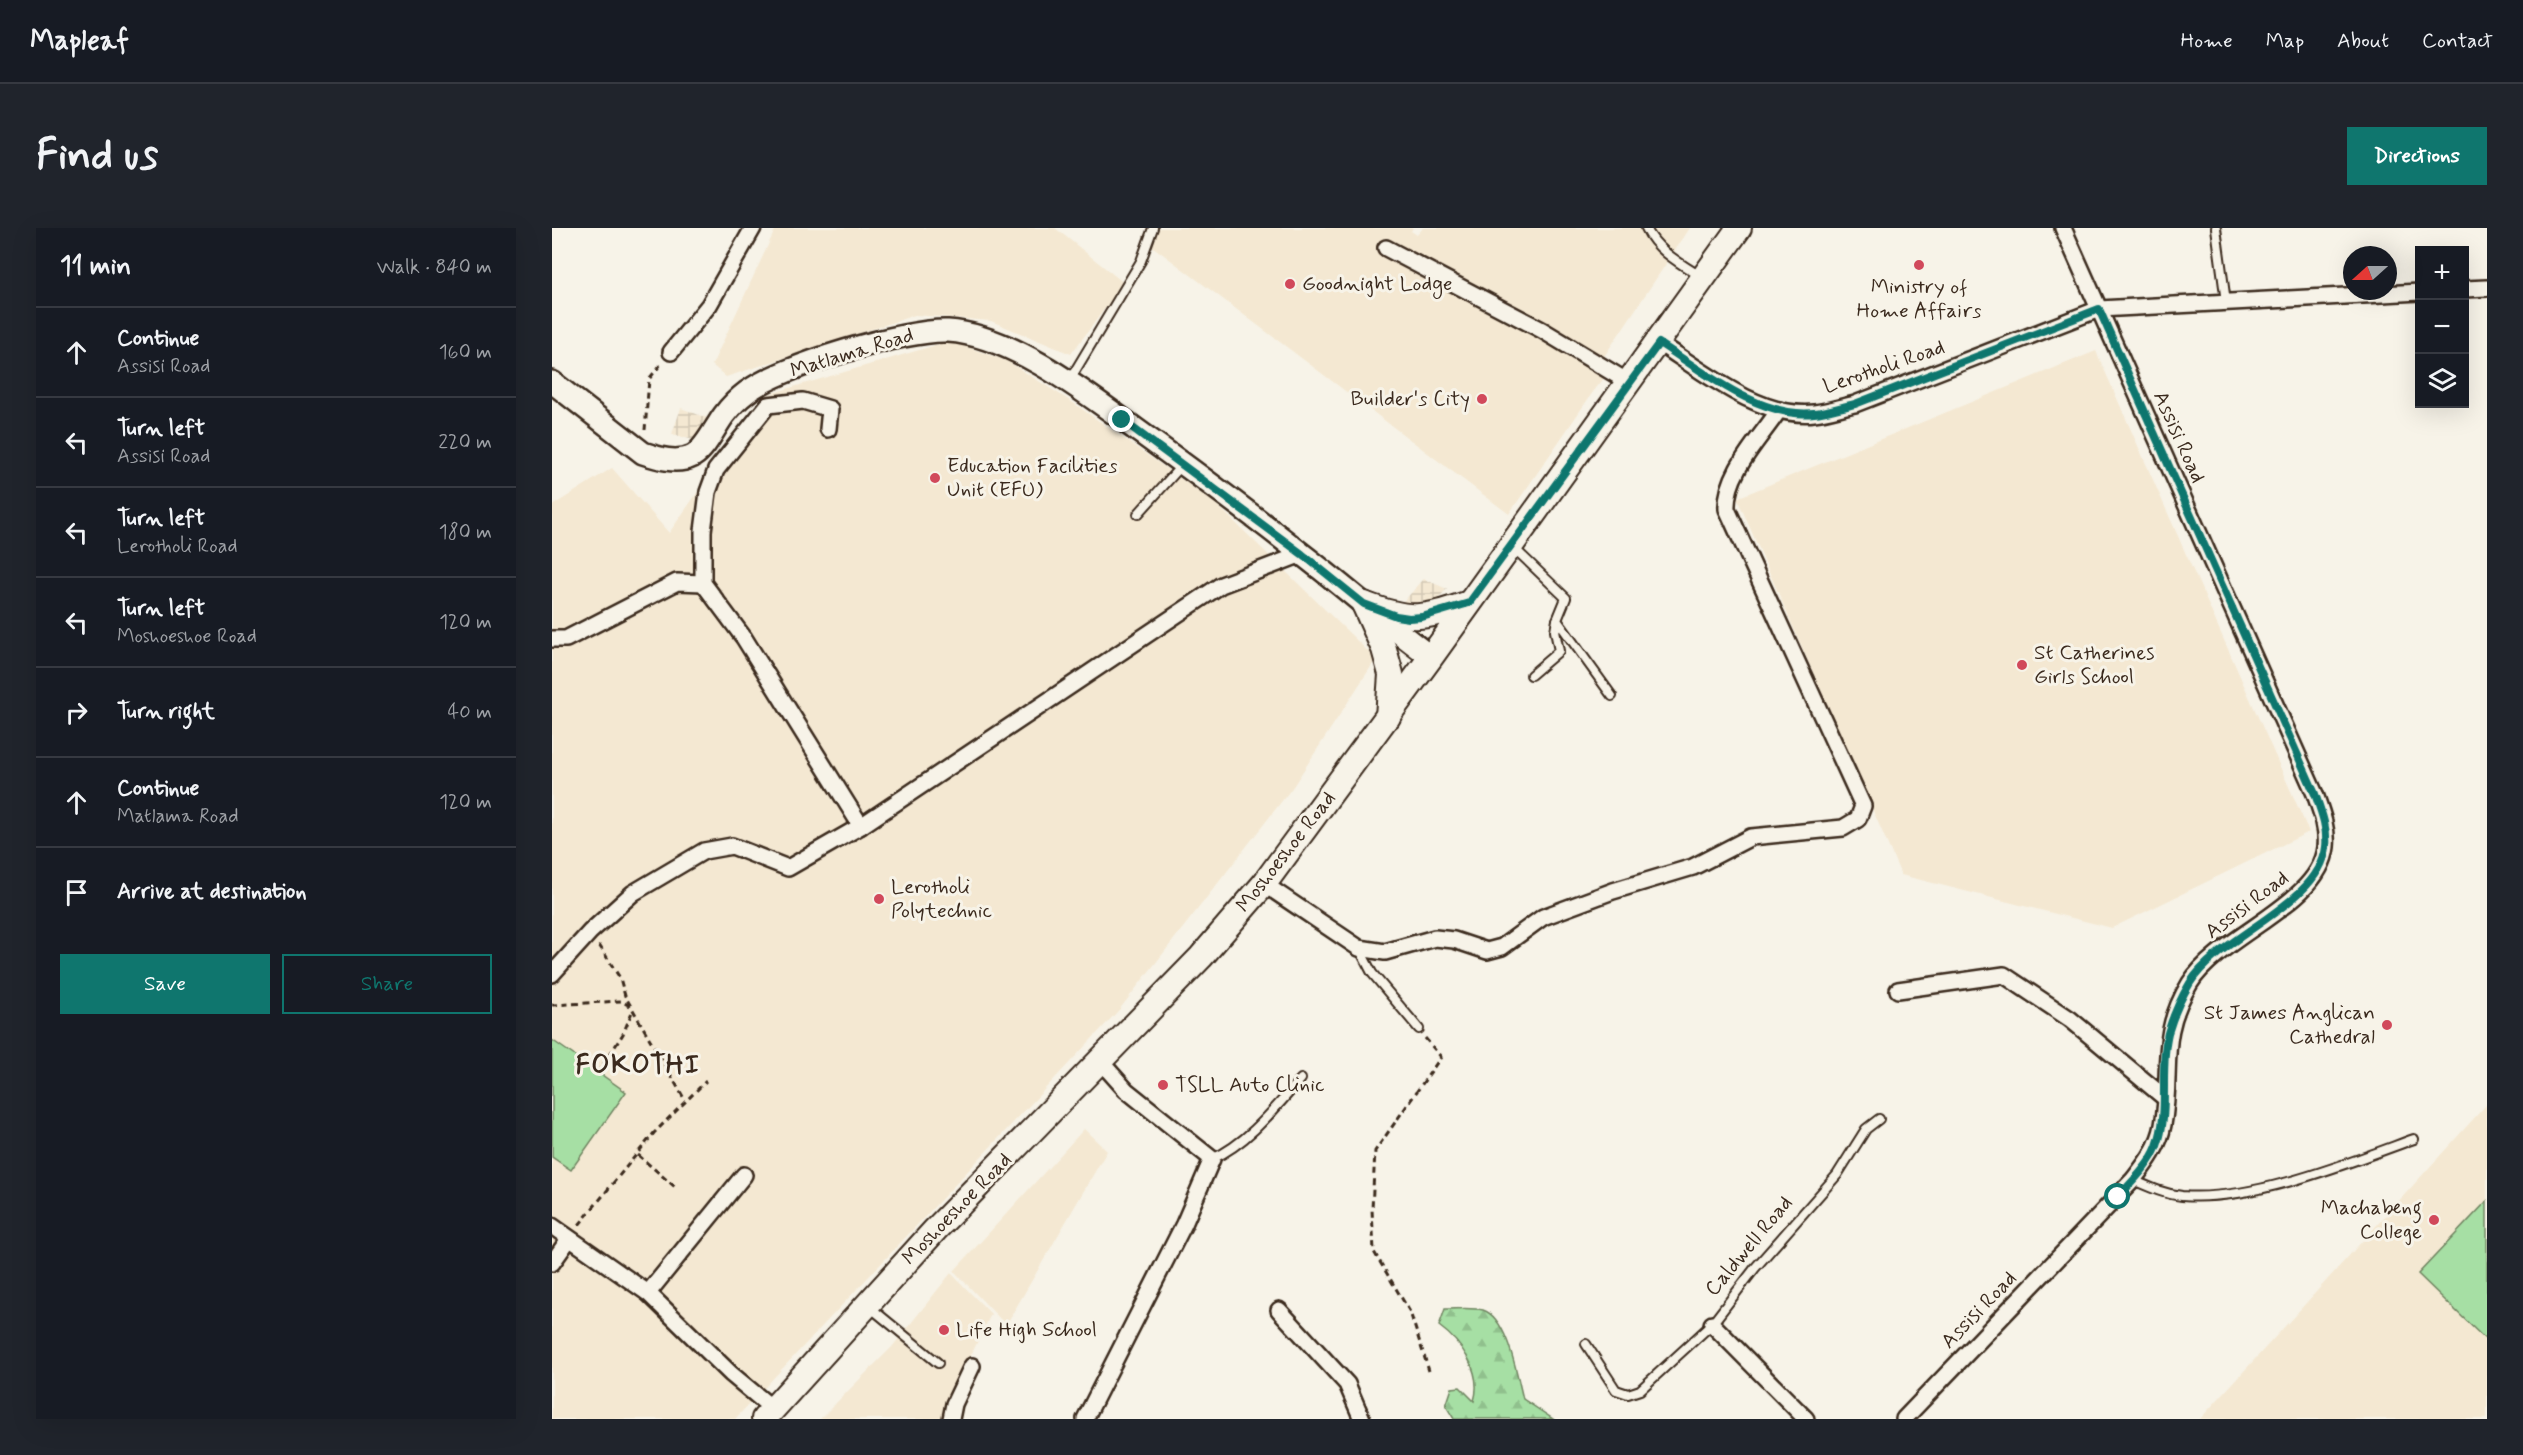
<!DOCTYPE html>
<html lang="en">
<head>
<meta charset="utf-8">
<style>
	:root { --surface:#171b24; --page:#20242c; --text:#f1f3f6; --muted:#9ea1a6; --line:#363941; --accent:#0f766e }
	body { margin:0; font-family:Mynerve,sans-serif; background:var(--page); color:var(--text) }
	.controls { position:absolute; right:18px; top:18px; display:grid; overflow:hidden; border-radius:0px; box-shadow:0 6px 24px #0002 }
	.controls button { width:54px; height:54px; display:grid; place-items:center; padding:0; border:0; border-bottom:2px solid var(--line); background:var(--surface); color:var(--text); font:30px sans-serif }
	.compass { position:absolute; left:1791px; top:18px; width:54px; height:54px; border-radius:50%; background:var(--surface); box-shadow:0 6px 24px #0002; rotate:249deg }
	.stop { position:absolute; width:18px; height:18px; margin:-14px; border:4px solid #0f766e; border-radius:50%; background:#fff }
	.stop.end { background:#0f766e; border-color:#fff; box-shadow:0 2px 6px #0008 }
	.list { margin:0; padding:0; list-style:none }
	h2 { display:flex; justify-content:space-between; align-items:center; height:78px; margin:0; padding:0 24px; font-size:26px }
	h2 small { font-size:20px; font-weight:400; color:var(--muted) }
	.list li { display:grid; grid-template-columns:39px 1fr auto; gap:18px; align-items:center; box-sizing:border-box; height:90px; padding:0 24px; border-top:2px solid var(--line) }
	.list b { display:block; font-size:22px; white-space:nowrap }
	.list p { margin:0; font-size:20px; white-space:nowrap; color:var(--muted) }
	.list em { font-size:20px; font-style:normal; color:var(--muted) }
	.actions { display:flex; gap:12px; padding:18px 24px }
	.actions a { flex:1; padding:14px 0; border:2px solid var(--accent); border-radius:0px; text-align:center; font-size:21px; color:var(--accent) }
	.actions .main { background:var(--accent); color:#fff }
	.icon { flex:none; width:33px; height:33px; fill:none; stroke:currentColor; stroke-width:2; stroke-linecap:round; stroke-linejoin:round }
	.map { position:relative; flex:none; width:1935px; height:1191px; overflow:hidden; border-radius:0px }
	header { display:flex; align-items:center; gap:36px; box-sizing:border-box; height:84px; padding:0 30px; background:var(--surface); border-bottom:2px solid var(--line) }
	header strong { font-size:28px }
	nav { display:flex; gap:33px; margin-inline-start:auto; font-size:21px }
	.intro { display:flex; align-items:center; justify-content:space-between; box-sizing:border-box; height:144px; padding:0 36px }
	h1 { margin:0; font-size:42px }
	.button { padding:15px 27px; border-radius:0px; background:var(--accent); color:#fff; font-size:21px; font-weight:700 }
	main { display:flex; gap:36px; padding:0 36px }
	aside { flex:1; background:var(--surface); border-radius:0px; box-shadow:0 6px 24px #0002 }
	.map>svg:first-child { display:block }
</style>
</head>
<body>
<header>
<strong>Mapleaf</strong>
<nav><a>Home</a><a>Map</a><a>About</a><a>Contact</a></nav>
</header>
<div class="intro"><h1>Find us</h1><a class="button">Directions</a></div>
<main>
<aside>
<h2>11 min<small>Walk · 840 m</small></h2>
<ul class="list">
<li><svg class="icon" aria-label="ahead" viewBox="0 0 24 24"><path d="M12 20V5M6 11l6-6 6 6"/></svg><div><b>Continue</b><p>Assisi Road</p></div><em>160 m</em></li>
<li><svg class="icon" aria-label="left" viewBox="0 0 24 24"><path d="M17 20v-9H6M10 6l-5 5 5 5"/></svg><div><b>Turn left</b><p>Assisi Road</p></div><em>220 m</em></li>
<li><svg class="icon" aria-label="left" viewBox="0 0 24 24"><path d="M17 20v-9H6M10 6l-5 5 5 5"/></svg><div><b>Turn left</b><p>Lerotholi Road</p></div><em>180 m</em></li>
<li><svg class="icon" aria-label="left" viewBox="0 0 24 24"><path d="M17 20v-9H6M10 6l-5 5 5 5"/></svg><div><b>Turn left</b><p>Moshoeshoe Road</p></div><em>120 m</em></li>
<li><svg class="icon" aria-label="right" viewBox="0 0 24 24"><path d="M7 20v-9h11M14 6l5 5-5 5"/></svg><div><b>Turn right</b></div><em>40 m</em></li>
<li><svg class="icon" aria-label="ahead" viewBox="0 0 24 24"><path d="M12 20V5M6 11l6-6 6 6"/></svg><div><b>Continue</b><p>Matlama Road</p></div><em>120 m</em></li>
<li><svg class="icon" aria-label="arrive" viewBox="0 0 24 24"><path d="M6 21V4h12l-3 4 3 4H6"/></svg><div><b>Arrive at destination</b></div></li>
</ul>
<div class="actions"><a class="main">Save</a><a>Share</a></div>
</aside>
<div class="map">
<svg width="1935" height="1191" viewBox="0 0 1935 1191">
	<defs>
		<pattern id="industrial-grid" width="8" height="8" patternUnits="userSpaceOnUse" patternTransform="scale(1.5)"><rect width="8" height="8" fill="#f4e8d2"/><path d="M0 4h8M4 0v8" fill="none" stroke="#d2c7b4"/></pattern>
		<pattern id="forest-firs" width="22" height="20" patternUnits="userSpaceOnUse" patternTransform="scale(1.5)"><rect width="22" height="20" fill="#a6dfa4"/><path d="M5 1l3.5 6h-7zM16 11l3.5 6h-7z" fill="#90c08d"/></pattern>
	</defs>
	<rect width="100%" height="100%" fill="#f7f3e8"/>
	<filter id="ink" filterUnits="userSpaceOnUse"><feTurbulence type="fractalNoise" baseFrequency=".0167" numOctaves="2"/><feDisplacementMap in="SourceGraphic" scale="12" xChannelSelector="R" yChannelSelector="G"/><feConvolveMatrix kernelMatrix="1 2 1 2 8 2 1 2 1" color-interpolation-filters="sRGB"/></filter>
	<g filter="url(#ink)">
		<!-- built -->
		<g fill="#f4e8d2">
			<polygon points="224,0 503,0 572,55 519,126 439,93 363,87 174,149 160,137"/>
			<polygon points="596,0 861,0 859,3 865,7 871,0 1138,0 1051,130 1063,137 1041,164 957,286 592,12"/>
			<polygon points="398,113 455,133 520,174 662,274 824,431 740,560 567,782 183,1191 0,1191 0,278 60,240 117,305 214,167"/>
			<polygon points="1544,123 1757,604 1560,700 1349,647 1185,270"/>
			<polygon points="1935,876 1935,1191 1648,1191 1725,1107"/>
			<polygon points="532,901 555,923 454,1097 402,1043"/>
			<polygon points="399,1045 439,1086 388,1191 268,1191 340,1119"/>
		</g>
		<!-- industrial -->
		<g fill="url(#industrial-grid)">
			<polygon points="129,180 160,192 148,214 120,206"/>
			<polygon points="872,351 895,361 873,384 850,375"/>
		</g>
		<!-- grass -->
		<g fill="#a6dfa4" stroke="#708461" stroke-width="1.5">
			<polygon points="0,812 74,864 19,942 0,929"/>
			<polygon points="1935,973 1935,1113 1866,1046"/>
		</g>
		<!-- forest -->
		<path fill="url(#forest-firs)" stroke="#708461" stroke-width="1.5" d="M893,1081C904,1081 919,1079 931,1082C956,1090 965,1148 971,1171L1001,1191H902L894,1178L900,1160L908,1159L922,1173C931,1144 909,1114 887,1098Z"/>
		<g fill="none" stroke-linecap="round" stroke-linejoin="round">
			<defs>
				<g id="lane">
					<path d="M1094,0C1104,22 1129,36 1148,48"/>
					<polyline points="1664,0 1674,74"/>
					<polyline points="517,153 589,33 601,0"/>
					<polyline points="586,286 631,236"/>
					<polyline points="962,320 1014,370 1005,392 1060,468"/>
					<polyline points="979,447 1007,423 1003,403 1005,392"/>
					<polyline points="808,722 820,745 867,801"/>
					<path d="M660,931C696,915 724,879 749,851"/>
					<path d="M1581,952C1597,959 1612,966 1630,968C1700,974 1796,935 1862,911"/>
					<polyline points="319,1080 386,1135"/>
					<polyline points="1034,1116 1064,1162 1076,1166 1088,1162 1160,1096 1203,1040 1285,947 1314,901 1327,891"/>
				</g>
				<g id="street">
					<polyline points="834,20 990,102 1076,154"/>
					<polyline points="1912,61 1935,60"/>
					<path d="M1107,115C1149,142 1208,191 1262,185C1275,184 1289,179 1303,176L1547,81L1868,64"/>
					<polyline points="119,124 157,77 201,0"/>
					<polyline points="276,201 278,181 251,173 216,177 164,242 156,264 151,303 151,355 192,410 309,598"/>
					<polyline points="0,411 14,411 125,354 151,355"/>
					<path d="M712,656L807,720L833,724L883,710L902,712L935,723L950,719L991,689L1061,663L1141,639L1199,609L1291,600L1306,591L1311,578L1175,281C1173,245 1208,211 1227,182"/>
					<polyline points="0,746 38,704 81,665 152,623 180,618 236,640 309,598 669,357 750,326"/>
					<polyline points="1346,762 1452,747 1518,791 1613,870"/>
					<polyline points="0,998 96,1065 179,1146 221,1181"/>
					<polyline points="0,1035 17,1011"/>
					<polyline points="96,1065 192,947"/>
					<polyline points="727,1082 795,1156 810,1191"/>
					<polyline points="1160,1096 1254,1191"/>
					<polyline points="399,1191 402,1176 420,1138"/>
					<polyline points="533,1191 632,996 660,931 574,862 549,834"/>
					<path d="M1352,1191L1581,952C1594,935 1607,919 1611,897C1621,842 1605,809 1638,755C1668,707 1768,676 1774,619C1776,601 1769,583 1763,566L1511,0"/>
				</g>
				<path id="secondary" d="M0,154L91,225C106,230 125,236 141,228C154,220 163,199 172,187C178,179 187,170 195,164C229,138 354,101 396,103C461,107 538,168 589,205C644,245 698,285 751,327C794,360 835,397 879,429"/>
				<g id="primary">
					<polyline points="812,376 832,421 839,446 836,489"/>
					<path d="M812,376C859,394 870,391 917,375"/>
					<polyline points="212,1191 383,1002 649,729 712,656 879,429 1187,0"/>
				</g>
			</defs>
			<!-- lane casing -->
			<use href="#lane" stroke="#3b2a1e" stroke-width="12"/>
			<!-- street casing -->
			<use href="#street" stroke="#3b2a1e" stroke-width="20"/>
			<!-- secondary casing -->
			<use href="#secondary" stroke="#3b2a1e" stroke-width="26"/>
			<!-- primary casing -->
			<use href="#primary" stroke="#3b2a1e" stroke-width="28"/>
			<!-- path -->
			<g stroke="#3b2a1e" stroke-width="3" stroke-dasharray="6 4.5" stroke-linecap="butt">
				<polyline points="93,202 97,151 110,135"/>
				<polyline points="47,717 68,750 73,768 133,872"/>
				<polyline points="0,777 69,773 78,778"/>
				<polyline points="873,810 889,829 823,923 820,981 822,1024 858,1084 877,1143"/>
				<polyline points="46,845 71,806 80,784"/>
				<polyline points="86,927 123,959"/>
				<polyline points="27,997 102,905 154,853"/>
			</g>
			<!-- lane -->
			<use href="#lane" stroke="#f7f3e8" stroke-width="8"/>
			<!-- street -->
			<use href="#street" stroke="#f7f3e8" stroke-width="15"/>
			<!-- secondary -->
			<use href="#secondary" stroke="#f7f3e8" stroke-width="21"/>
			<!-- primary -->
			<use href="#primary" stroke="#f7f3e8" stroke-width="24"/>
		</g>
	</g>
	<g fill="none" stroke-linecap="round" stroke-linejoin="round" filter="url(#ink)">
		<!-- route -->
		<path stroke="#0f766e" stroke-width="8" d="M570,192L750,326L812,376L844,388L857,390L870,389L917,375L1107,115C1149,142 1208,191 1262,185C1275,184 1289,179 1303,176L1547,81L1763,566C1769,583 1776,601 1774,619C1768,676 1668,707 1638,755C1629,770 1621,788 1616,805C1607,842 1618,882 1605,918C1598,937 1579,955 1566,969"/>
	</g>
	<!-- markers -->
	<g fill="#d1495b" stroke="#f7f3e8" stroke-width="2">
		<circle cx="1367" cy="37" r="6"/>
		<circle cx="738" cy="56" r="6"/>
		<circle cx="930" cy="171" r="6"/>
		<circle cx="383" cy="250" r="6"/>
		<circle cx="1470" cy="437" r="6"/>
		<circle cx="327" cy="671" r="6"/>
		<circle cx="1835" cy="797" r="6"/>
		<circle cx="611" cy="857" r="6"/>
		<circle cx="1882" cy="992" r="6"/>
		<circle cx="392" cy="1102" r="6"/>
	</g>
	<g text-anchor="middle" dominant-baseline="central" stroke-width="6" stroke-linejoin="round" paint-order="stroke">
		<!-- poi labels -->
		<g font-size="21" fill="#3b2a1e" stroke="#f7f3e8" text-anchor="start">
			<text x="750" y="56">Goodnight Lodge</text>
			<text x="1367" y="59" text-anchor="middle">Ministry of<tspan x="1367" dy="24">Home Affairs</tspan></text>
			<text x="918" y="171" text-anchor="end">Builder's City</text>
			<text x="395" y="238">Education Facilities<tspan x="395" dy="24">Unit (EFU)</tspan></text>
			<text x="1482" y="425">St Catherines<tspan x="1482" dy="24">Girls School</tspan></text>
			<text x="339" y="659">Lerotholi<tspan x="339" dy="24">Polytechnic</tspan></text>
			<text x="1823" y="785" text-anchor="end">St James Anglican<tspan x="1823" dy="24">Cathedral</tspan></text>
			<text x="623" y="857">TSLL Auto Clinic</text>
			<text x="1870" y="980" text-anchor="end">Machabeng<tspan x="1870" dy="24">College</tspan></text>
			<text x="404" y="1102">Life High School</text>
		</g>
		<!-- street labels -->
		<g font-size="21" fill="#3b2a1e" stroke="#f7f3e8">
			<text transform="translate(300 125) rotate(-17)">Matlama Road</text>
			<text transform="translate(1332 139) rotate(-19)">Lerotholi Road</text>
			<text transform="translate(1627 209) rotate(66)">Assisi Road</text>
			<text transform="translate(734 624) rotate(-52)">Moshoeshoe Road</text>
			<text transform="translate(1695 677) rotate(-37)">Assisi Road</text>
			<text transform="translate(405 981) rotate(-46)">Moshoeshoe Road</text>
			<text transform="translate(1197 1018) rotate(-50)">Caldwell Road</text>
			<text transform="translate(1427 1082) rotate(-46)">Assisi Road</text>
		</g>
		<!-- district labels -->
		<g font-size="27" font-weight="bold" letter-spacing="1.5" fill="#3b2a1e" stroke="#f7f3e8">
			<text x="86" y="837">FOKOTHI</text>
		</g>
	</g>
</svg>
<div class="controls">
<button>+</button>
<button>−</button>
<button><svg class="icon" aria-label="layers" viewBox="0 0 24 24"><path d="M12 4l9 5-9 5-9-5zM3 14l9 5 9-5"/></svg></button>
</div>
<svg class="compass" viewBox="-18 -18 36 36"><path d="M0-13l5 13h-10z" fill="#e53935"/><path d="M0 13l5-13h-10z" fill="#9ea1a6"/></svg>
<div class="stop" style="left:1566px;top:969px"></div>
<div class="stop end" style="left:570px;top:192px"></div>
</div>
</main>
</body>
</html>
